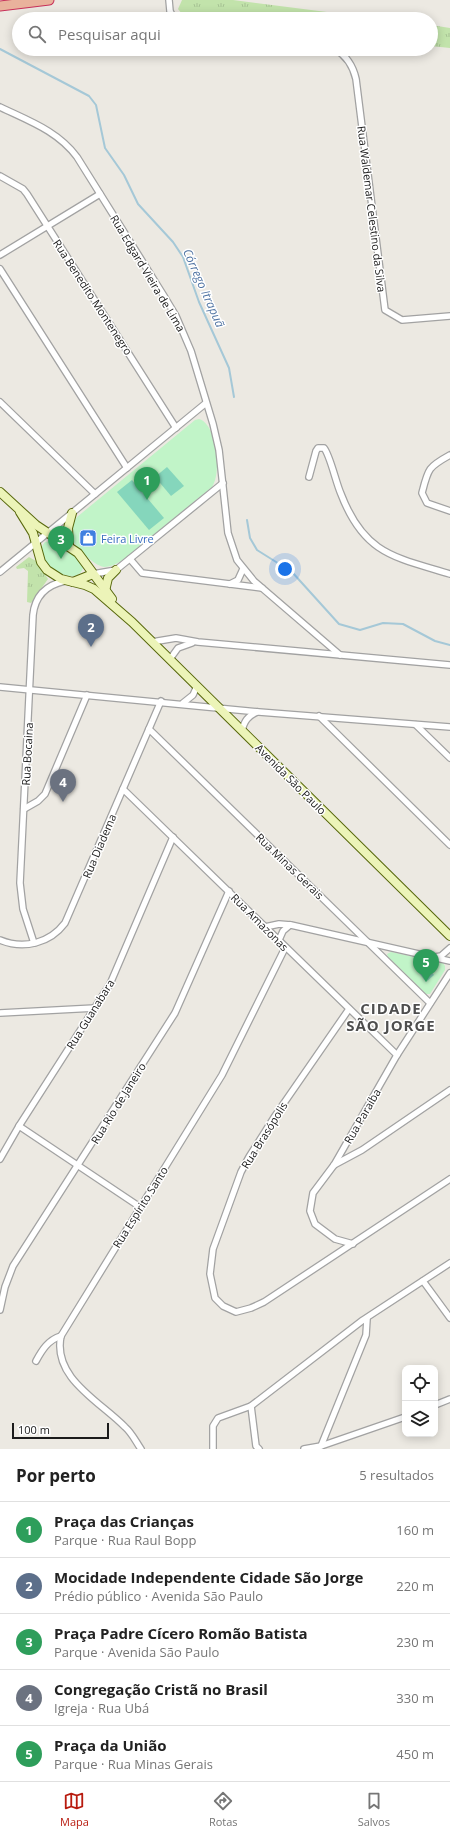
<!DOCTYPE html>
<html lang="pt">
<head>
<meta charset="utf-8">
<style>
	:root { --surface:#fff; --page:#f2f2f2; --text:#222; --muted:#767676; --line:#e0e0e0; --accent:#b81b0f }
	body { margin:0; font-family:"Open Sans",sans-serif; background:var(--page); color:var(--text) }
	.controls { position:absolute; right:12px; bottom:12px; display:grid; overflow:hidden; border-radius:8px; box-shadow:0 2px 10px #0003 }
	.controls button { width:36px; height:36px; display:grid; place-items:center; padding:0; border:0; border-bottom:1px solid var(--line); background:var(--surface); color:var(--text); font:20px sans-serif }
	.scale { position:absolute; left:12px; bottom:10px; width:97px; box-sizing:border-box; padding-left:4px; border:2px solid #1b1b1b; border-top:0; font-size:11px; line-height:14px; white-space:nowrap; color:#1b1b1b; -webkit-text-stroke:3px #fff; paint-order:stroke }
	.you { position:absolute; left:285px; top:569px; width:14px; height:14px; margin:-10px; border:3px solid #fff; border-radius:50%; background:#1a73e8; box-shadow:0 0 0 6px #1a73e833 }
	.badge { display:grid; place-items:center; width:26px; height:26px; border-radius:50%; background:var(--accent); color:#fff; font-size:13px; font-weight:700 }
	.pin { position:absolute; translate:-50% -33px; filter:drop-shadow(0 1px 2px #0008) }
	.pin::after { content:''; position:absolute; top:21px; width:14px; height:12px; background:inherit; clip-path:polygon(0 0,100% 0,50% 100%) }
	.list { margin:0; padding:0; list-style:none }
	h2 { display:flex; justify-content:space-between; align-items:center; height:52px; margin:0; padding:0 16px; font-size:17px }
	h2 small { font-size:13px; font-weight:400; color:var(--muted) }
	.list li { display:grid; grid-template-columns:26px 1fr auto; gap:12px; align-items:center; box-sizing:border-box; height:56px; padding:0 16px; border-top:1px solid var(--line) }
	.list b { display:block; font-size:15px; white-space:nowrap }
	.list p { margin:0; font-size:13px; white-space:nowrap; color:var(--muted) }
	.list em { font-size:13px; font-style:normal; color:var(--muted) }
	.icon { flex:none; width:22px; height:22px; fill:none; stroke:currentColor; stroke-width:2; stroke-linecap:round; stroke-linejoin:round }
	.map { position:relative; flex:none; width:450px; height:1449px; overflow:hidden }
	.search { position:absolute; background:var(--surface); box-shadow:0 2px 10px #0003; left:12px; right:12px; top:12px; height:44px; display:flex; align-items:center; gap:10px; box-sizing:border-box; padding:0 14px; border-radius:22px; color:var(--muted); font-size:15px }
	.sheet { height:332px; background:var(--surface) }
	nav { display:flex; justify-content:space-around; align-items:center; box-sizing:border-box; height:56px; border-top:1px solid var(--line); background:var(--surface); font-size:11px; color:var(--muted) }
	nav a { display:grid; justify-items:center; gap:2px }
	nav .on { color:var(--accent) }
	.map>svg:first-child { display:block }
</style>
</head>
<body>
<div class="map">
<svg width="450" height="1449" viewBox="0 0 450 1449">
	<defs>
		<pattern id="grass-tufts" width="24" height="20" patternUnits="userSpaceOnUse"><rect width="24" height="20" fill="#c2e3ab"/><path d="M3 7l-1-3M5 7V3M7 7l1-3M15 17l-1-3M17 17v-4M19 17l1-3" fill="none" stroke="#a6c293"/></pattern>
	</defs>
	<rect width="100%" height="100%" fill="#ece9e2"/>
	<!-- grass -->
	<g fill="url(#grass-tufts)">
		<polygon points="182,0 233,0 382,19 186,19 178,9"/>
		<polygon points="431,25 450,28 450,48 431,46"/>
		<polygon points="29,557 36,561 48,579 31,603 27,602 28,571 24,568 17,569 16,567"/>
	</g>
	<!-- park -->
	<g fill="#c1f4c8">
		<path d="M199,419C217,424 222,473 212,487L124,559C118,563 112,567 104,567C95,566 73,546 72,538C70,531 73,523 77,517L195,420Z"/>
		<path d="M51,541C63,545 79,555 83,568C76,591 28,560 45,542Z"/>
		<polygon points="391,952 443,963 445,966 445,970 430,994 426,994 388,957 387,954"/>
	</g>
	<!-- pitch -->
	<g fill="#85d6bc">
		<polygon points="167,467 184,486 171,496 155,477"/>
		<polygon points="132,480 164,518 149,530 117,492"/>
		<polygon points="424,962 434,975 426,982 416,969"/>
	</g>
	<g fill="none" stroke-linecap="round" stroke-linejoin="round">
		<!-- stream -->
		<g stroke="#a5c8d7" stroke-width="2">
			<polyline points="0,49 89,96 96,105 105,148 124,175 138,204 173,242 183,257 199,302 229,368 234,397"/>
			<polyline points="247,520 250,538 257,550 292,572 339,624 360,630 383,623 403,624 435,641 450,645"/>
		</g>
		<defs>
			<g id="minor">
				<polyline points="169,0 170,11 174,19"/>
				<path d="M335,49C347,56 353,66 356,79L385,310L402,320L450,316"/>
				<path d="M0,107C29,121 58,131 77,157L164,296L176,316L191,351L213,424L219,450L228,533L237,560L254,581L340,655"/>
				<polyline points="0,176 23,189 27,194 176,428"/>
				<polyline points="0,255 100,194"/>
				<polyline points="0,269 127,468"/>
				<polyline points="0,402 95,494"/>
				<path d="M450,455C428,467 428,469 422,493L427,503L450,511"/>
				<path d="M309,477L316,451L318,448H324C330,455 336,483 341,494C364,554 394,557 450,574"/>
				<polyline points="130,559 142,573 262,588"/>
				<polyline points="0,572 206,403"/>
				<polyline points="93,574 116,570 223,483"/>
				<polyline points="230,584 238,580 243,569"/>
				<polyline points="152,642 176,638 198,642 450,665"/>
				<polyline points="170,659 178,648 192,643"/>
				<polyline points="0,687 259,712 450,727"/>
				<polyline points="183,703 193,695 197,686"/>
				<polyline points="319,716 450,845"/>
				<polyline points="416,725 450,758"/>
				<polyline points="149,729 430,1003"/>
				<path d="M242,731C244,721 248,716 257,712"/>
				<polyline points="123,789 397,1055"/>
				<polyline points="24,809 38,801 45,794 87,695"/>
				<polyline points="265,927 279,924 291,925 450,961"/>
				<path d="M0,940C24,950 50,943 65,923L161,701"/>
				<polyline points="279,940 283,931 290,925"/>
				<path d="M34,943L23,909L20,883L33,615C35,596 46,585 65,581"/>
				<polyline points="435,957 441,956 450,948"/>
				<polyline points="349,1009 275,1116 249,1157 241,1172 213,1249 210,1274 215,1298 223,1306 236,1312 251,1308 264,1302 450,1179"/>
				<polyline points="0,1013 95,1008"/>
				<polyline points="19,1126 140,1207"/>
				<polyline points="0,1159 19,1126 110,984 173,837"/>
				<polyline points="334,1165 362,1150 450,1090"/>
				<polyline points="353,1244 335,1239 315,1224 310,1211 313,1193 334,1165 397,1055 450,973"/>
				<polyline points="423,1281 450,1318"/>
				<polyline points="0,1310 5,1287 13,1266 175,1013 229,891"/>
				<path d="M36,1361C42,1350 48,1340 61,1336"/>
				<polyline points="435,1405 450,1399"/>
				<polyline points="251,1406 256,1446 259,1449"/>
				<polyline points="321,1446 366,1335 367,1319"/>
				<path d="M141,1449C136,1442 132,1433 125,1427C101,1402 52,1378 61,1336L222,1075L285,948"/>
				<polyline points="213,1449 213,1426 218,1418 251,1406 363,1320 450,1263"/>
				<polyline points="304,1449 321,1446 405,1417"/>
			</g>
			<g id="secondary">
				<polyline points="0,492 36,525 78,553 112,599"/>
				<polyline points="20,512 33,533 41,562 47,570 61,579 85,585 94,589 132,622 450,936"/>
				<polyline points="69,545 68,528 72,513"/>
				<polyline points="73,582 93,574"/>
				<polyline points="105,591 108,578 116,570"/>
			</g>
			<polyline id="trunk" points="0,6 49,0"/>
		</defs>
		<!-- minor casing -->
		<use href="#minor" stroke="#a2a2a2" stroke-width="8"/>
		<!-- secondary casing -->
		<use href="#secondary" stroke="#58680d" stroke-width="10"/>
		<!-- trunk casing -->
		<use href="#trunk" stroke="#c8315a" stroke-width="11"/>
		<!-- minor -->
		<use href="#minor" stroke="#fff" stroke-width="5.5"/>
		<!-- secondary -->
		<use href="#secondary" stroke="#ecf4b8" stroke-width="8"/>
		<!-- trunk -->
		<use href="#trunk" stroke="#e9b29c" stroke-width="9"/>
	</g>
	<!-- icons -->
	<defs>
		<symbol id="shop-square" viewBox="-11 -11 22 22"><rect x="-9" y="-9" width="18" height="18" rx="4" fill="#3f7fe0" stroke="#fff"/><path d="M-5-2.5h2.3a2.7 3.5 0 0 1 5.4 0H5L5.5 6h-11ZM-1.5-2.5h3a1.5 2.3 0 0 0-3 0Z" fill="#fff"/></symbol>
	</defs>
	<g fill-rule="evenodd">
		<use href="#shop-square" x="78" y="528" width="20" height="20"/>
	</g>
	<g text-anchor="middle" dominant-baseline="central" stroke-width="3" stroke-linejoin="round" paint-order="stroke">
		<!-- street labels -->
		<g font-size="11" fill="#1b1b1b" stroke="#fff">
			<text transform="translate(372 209) rotate(83)">Rua Waldemar Celestino da Silva</text>
			<text transform="translate(148 273) rotate(59)">Rua Edgard Vieira de Lima</text>
			<text transform="translate(93 297) rotate(57)">Rua Benedito Montenegro</text>
			<text transform="translate(27 754) rotate(-87)">Rua Bocaina</text>
			<text transform="translate(291 779) rotate(45)">Avenida São Paulo</text>
			<text transform="translate(99 846) rotate(-67)">Rua Diadema</text>
			<text transform="translate(290 866) rotate(44)">Rua Minas Gerais</text>
			<text transform="translate(260 922) rotate(45)">Rua Amazonas</text>
			<text transform="translate(90 1014) rotate(-58)">Rua Guanabara</text>
			<text transform="translate(118 1103) rotate(-58)">Rua Rio de Janeiro</text>
			<text transform="translate(362 1116) rotate(-60)">Rua Paraíba</text>
			<text transform="translate(264 1135) rotate(-58)">Rua Brasópolis</text>
			<text transform="translate(140 1207) rotate(-58)">Rua Espírito Santo</text>
		</g>
		<!-- shop labels -->
		<g font-size="11" fill="#366cbe" stroke="#fff" text-anchor="start">
			<text x="101" y="538">Feira Livre</text>
		</g>
		<!-- water labels -->
		<g font-size="12" font-style="italic" fill="#5074a3" stroke="#fff">
			<text transform="translate(204 288) rotate(66)">Córrego Itrapuã</text>
		</g>
		<!-- district labels -->
		<g font-size="15" font-weight="bold" letter-spacing="1" fill="#4e4e4e" stroke="#fff">
			<text x="391" y="1008">CIDADE<tspan x="391" dy="17">SÃO JORGE</tspan></text>
		</g>
	</g>
</svg>
<div class="controls">
<button><svg class="icon" aria-label="locate" viewBox="0 0 24 24"><circle cx="12" cy="12" r="6"/><path d="M12 2v4M12 18v4M2 12h4M18 12h4"/></svg></button>
<button><svg class="icon" aria-label="layers" viewBox="0 0 24 24"><path d="M12 4l9 5-9 5-9-5zM3 14l9 5 9-5"/></svg></button>
</div>
<div class="scale">100 m</div>
<div class="you"></div>
<div class="pin badge" style="left:147px;top:500px;background:#2e9e5b">1</div>
<div class="pin badge" style="left:91px;top:647px;background:#5c6f8a">2</div>
<div class="pin badge" style="left:61px;top:559px;background:#2e9e5b">3</div>
<div class="pin badge" style="left:63px;top:802px;background:#6b7280">4</div>
<div class="pin badge" style="left:426px;top:982px;background:#2e9e5b">5</div>
<div class="search"><svg class="icon" aria-label="search" viewBox="0 0 24 24"><circle cx="10" cy="10" r="6"/><path d="M15 15l6 6"/></svg>Pesquisar aqui</div>
</div>
<section class="sheet">
<h2>Por perto<small>5 resultados</small></h2>
<ul class="list">
<li><span class="badge" style="background:#2e9e5b">1</span><div><b>Praça das Crianças</b><p>Parque · Rua Raul Bopp</p></div><em>160 m</em></li>
<li><span class="badge" style="background:#5c6f8a">2</span><div><b>Mocidade Independente Cidade São Jorge</b><p>Prédio público · Avenida São Paulo</p></div><em>220 m</em></li>
<li><span class="badge" style="background:#2e9e5b">3</span><div><b>Praça Padre Cícero Romão Batista</b><p>Parque · Avenida São Paulo</p></div><em>230 m</em></li>
<li><span class="badge" style="background:#6b7280">4</span><div><b>Congregação Cristã no Brasil</b><p>Igreja · Rua Ubá</p></div><em>330 m</em></li>
<li><span class="badge" style="background:#2e9e5b">5</span><div><b>Praça da União</b><p>Parque · Rua Minas Gerais</p></div><em>450 m</em></li>
</ul>
</section>
<nav>
<a class="on"><svg class="icon" aria-label="map" viewBox="0 0 24 24"><path d="M3 6l6-2 6 2 6-2v14l-6 2-6-2-6 2zM9 4v14M15 6v14"/></svg>Mapa</a>
<a><svg class="icon" aria-label="directions" viewBox="0 0 24 24"><path d="M12 3l9 9-9 9-9-9zM9 14v-3h6M13 9l2 2-2 2"/></svg>Rotas</a>
<a><svg class="icon" aria-label="saved" viewBox="0 0 24 24"><path d="M7 4h10v16l-5-4-5 4z"/></svg>Salvos</a>
</nav>
</body>
</html>
